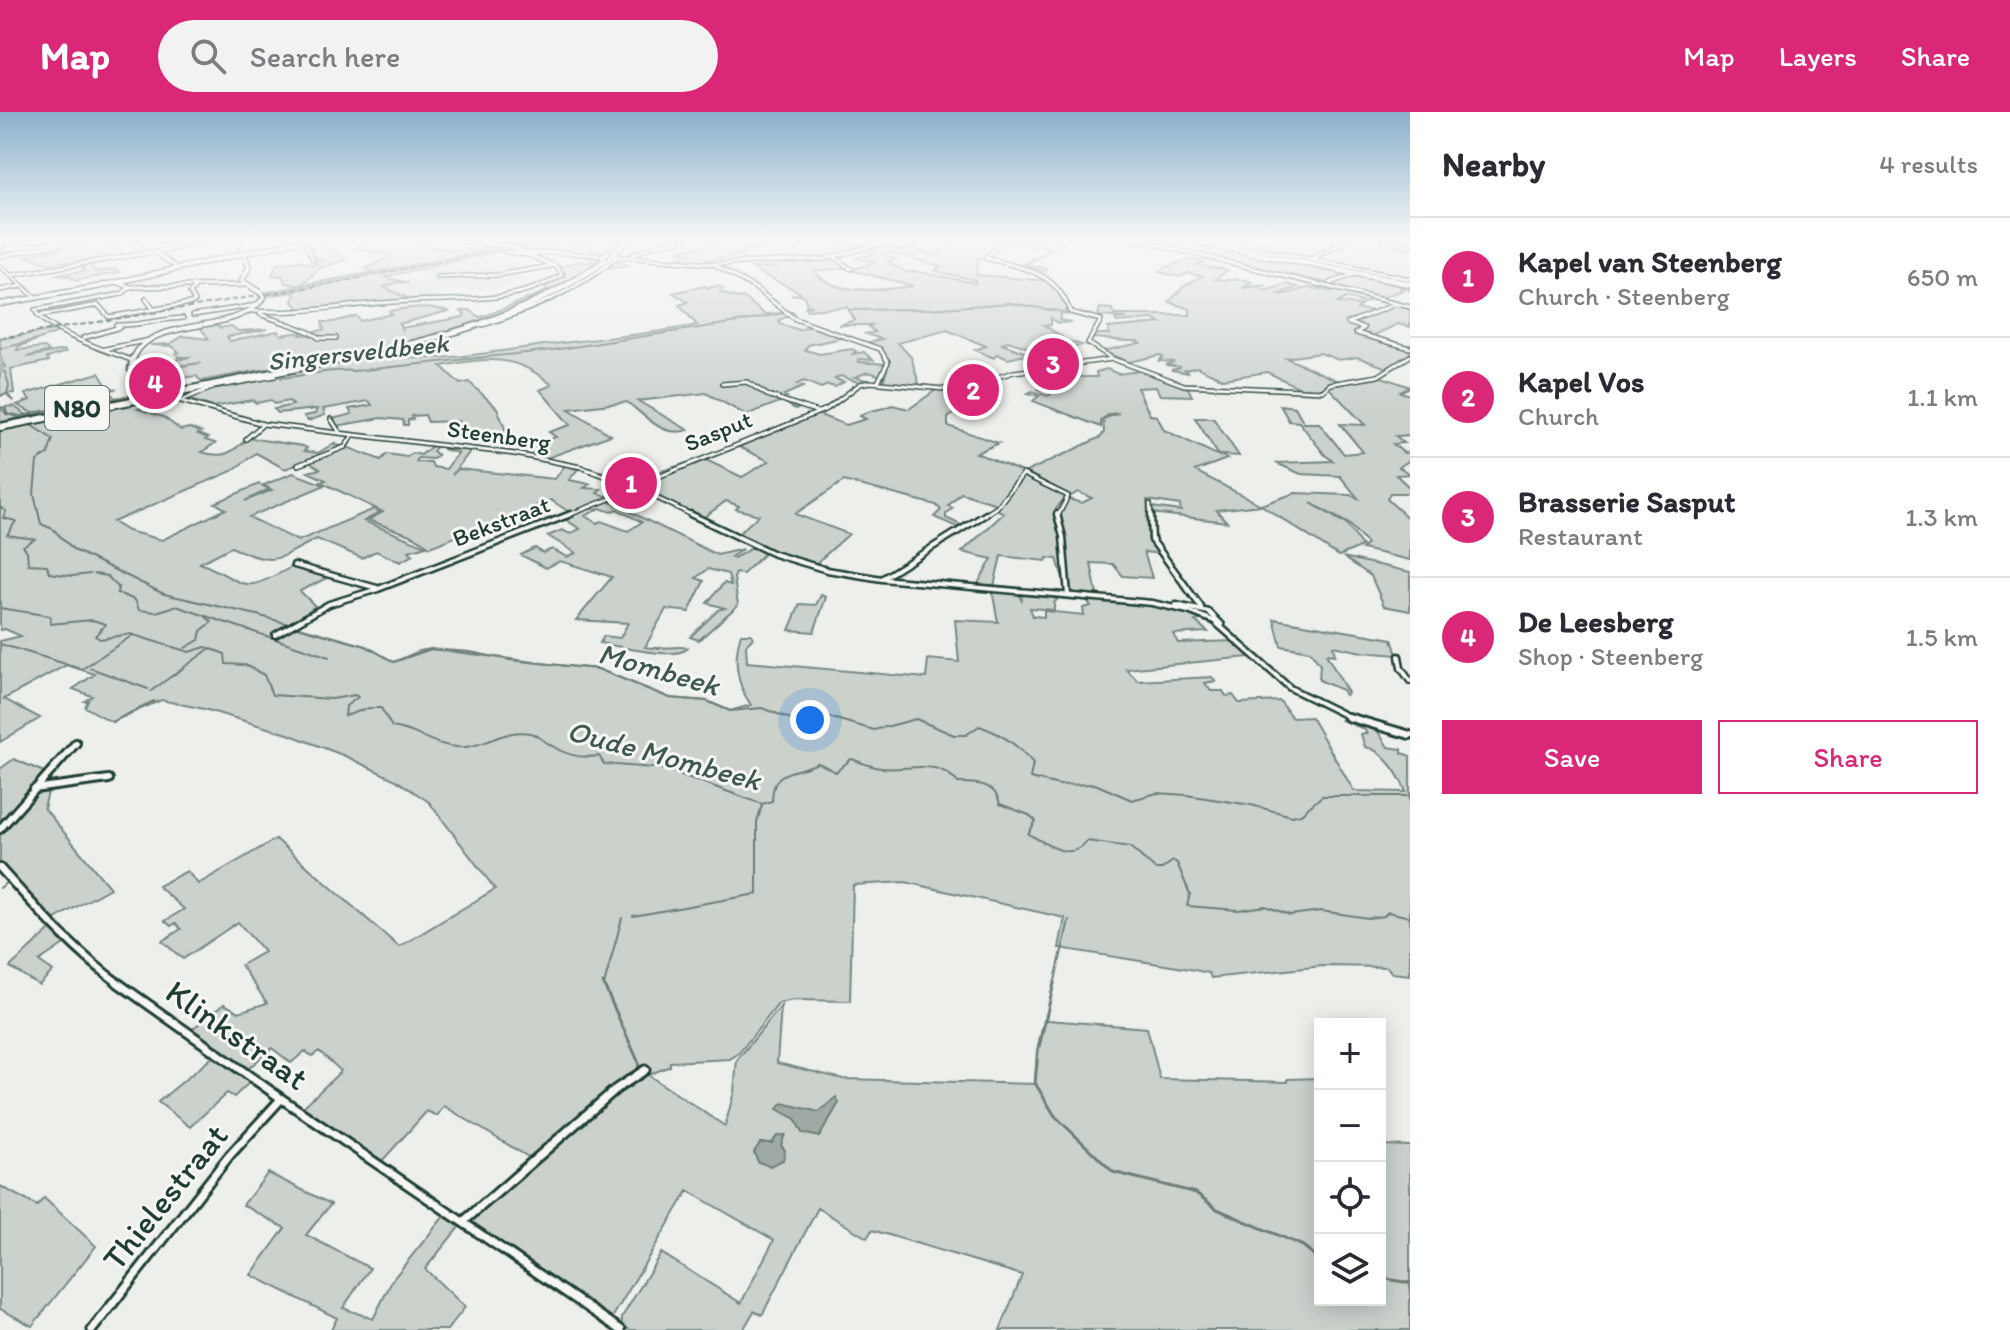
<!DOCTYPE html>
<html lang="en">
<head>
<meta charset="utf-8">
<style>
	:root { --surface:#fff; --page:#f2f2f3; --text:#2b2b33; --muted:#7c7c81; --line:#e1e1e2; --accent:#db2777 }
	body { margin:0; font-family:Itim,sans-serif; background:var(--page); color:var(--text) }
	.controls { position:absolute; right:24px; bottom:24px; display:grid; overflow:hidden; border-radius:0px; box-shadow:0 4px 20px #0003 }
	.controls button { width:72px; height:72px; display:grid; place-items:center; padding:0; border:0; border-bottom:2px solid var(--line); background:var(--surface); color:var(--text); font:40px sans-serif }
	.you { position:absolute; left:810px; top:608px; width:28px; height:28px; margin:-20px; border:6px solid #fff; border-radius:50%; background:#1a73e8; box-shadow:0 0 0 12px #1a73e833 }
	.badge { display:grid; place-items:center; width:52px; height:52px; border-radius:50%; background:var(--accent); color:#fff; font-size:26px; font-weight:700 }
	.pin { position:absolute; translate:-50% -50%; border:4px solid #fff; box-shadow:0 2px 8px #0006 }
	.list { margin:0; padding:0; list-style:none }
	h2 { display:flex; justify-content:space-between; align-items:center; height:104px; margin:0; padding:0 32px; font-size:34px }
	h2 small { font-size:26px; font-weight:400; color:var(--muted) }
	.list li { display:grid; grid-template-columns:52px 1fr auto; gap:24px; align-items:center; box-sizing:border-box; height:120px; padding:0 32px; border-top:2px solid var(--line) }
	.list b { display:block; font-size:30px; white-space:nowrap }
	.list p { margin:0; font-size:26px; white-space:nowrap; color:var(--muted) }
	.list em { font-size:26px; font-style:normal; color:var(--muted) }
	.actions { display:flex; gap:16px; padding:24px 32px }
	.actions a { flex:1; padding:18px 0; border:2px solid var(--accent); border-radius:0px; text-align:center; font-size:28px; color:var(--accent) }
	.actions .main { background:var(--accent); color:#fff }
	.icon { flex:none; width:44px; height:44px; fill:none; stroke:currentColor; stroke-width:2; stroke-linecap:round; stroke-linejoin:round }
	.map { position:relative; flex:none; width:1410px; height:1218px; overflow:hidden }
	header { display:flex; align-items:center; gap:48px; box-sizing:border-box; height:112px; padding:0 40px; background:var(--accent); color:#fff }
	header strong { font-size:38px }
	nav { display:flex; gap:44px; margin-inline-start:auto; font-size:28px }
	.search { width:560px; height:72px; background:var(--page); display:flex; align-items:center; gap:20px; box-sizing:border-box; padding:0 28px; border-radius:44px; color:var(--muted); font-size:30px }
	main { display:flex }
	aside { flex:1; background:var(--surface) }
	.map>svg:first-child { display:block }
</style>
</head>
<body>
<header>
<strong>Map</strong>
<div class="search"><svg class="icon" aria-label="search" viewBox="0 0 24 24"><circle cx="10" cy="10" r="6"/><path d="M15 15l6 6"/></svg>Search here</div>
<nav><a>Map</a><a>Layers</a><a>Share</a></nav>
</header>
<main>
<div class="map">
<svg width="1410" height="1218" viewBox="0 0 1410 1218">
	<rect width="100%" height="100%" fill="#edefea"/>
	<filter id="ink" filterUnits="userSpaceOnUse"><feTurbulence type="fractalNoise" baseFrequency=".0125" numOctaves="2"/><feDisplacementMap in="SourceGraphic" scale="16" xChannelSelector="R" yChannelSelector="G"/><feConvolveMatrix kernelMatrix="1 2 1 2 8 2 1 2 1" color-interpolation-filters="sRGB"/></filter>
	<g filter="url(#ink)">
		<!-- built -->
		<g fill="#dce0db">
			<polygon points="1208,127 1382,127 1410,135 1410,166"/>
			<polygon points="483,144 525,158 511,161 528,167 495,177 435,180 436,188 411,188 384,174 398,170 443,166 442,163 425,166 413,159"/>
		</g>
		<!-- green -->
		<g fill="#cbd2cc" stroke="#758880" stroke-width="2" fill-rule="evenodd">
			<polygon points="369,127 409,127 429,132 427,134 461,139 479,135 501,136 489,134 546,127 263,182 262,181 301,174 285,171 283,164 272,163 277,152 300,149 312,153 326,149 315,147 310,135 329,133 346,148 320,156 302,173 374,160 365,157 392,144 354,136 363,133 358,131"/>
			<path d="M554,127H619C603,142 587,159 568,170C461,230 320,246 201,269L196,264L172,267L175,255L201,251L134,259L133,256L191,245H178L176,241L179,240L172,234L150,233L170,232L183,224L209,227L199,214L215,210L220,216L231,214L238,219L267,217L227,225L230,229L278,219L281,223L303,220L300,223L315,222L319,228L315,219L324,218L322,210H333L356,204L360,209L392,202L389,199C404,196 429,192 448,199L399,212L403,219L401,216L463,205L465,202L461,199L470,198L479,205L485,204L549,178L542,174L565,161L559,155L580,149L588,151L599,140L588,136L589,134L562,132L546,137L553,133L521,136L525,139L514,136Z"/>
			<path d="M720,127H812L867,135L910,136L941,144L944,141L938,140L958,127H1030L1064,131L1025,153L1047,157L1044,160L1020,154L1053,137L1005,130L982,146H978L976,163L1051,169L1064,182L1069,197L1065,198L1068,202L1061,201L1059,208L1072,210L1057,211L1051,206V213H1044L1068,229L1082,233L1051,243L1008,229L1002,232L1030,242L1008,247L997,242L994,246L975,238L986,234L947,218L898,231L911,245L920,275L883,270L890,249L878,235L866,231L882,227L866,222L875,220L869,215L872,213H839L855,208L847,195L807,198L805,195L812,194L807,193L804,183H791L802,182C786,172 769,168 752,156L777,155L775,150L801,147L793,135L742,139L744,143L697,150L671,148L692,141L676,139L715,131L713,129ZM863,138L874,142L854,146L876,150L851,158L913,174C883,177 837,186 814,159L847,156L841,148L833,145ZM884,139L940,154L935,159L975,168V171L914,159L908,161L888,150L896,147L881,142Z"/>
			<polygon points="1172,127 1178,127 1350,162 1329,171 1322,170 1216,146 1233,139"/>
			<polygon points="97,129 115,136 126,144 88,151 96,160 115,157 120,160 75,169 70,164 54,163 85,159 80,152 69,154 65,149 49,152 26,144 60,137 56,133"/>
			<polygon points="512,136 529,142 502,139 384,165 409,171 398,170 384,175 411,188 351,196 301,198 293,190 295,180 265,184"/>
			<path d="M612,146L630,154L607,156L614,148C561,197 481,214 414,233L410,246C456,248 499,239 544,233C595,227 646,223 697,213L679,193L688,190L673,181L705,174L710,178L708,175L720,174L723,177L720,180L737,186L743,185L765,202L786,201L789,204L779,208L780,212L799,218L811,214L842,226L808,233L805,238L820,242L852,237L856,239L853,242L864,240L873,248L859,247V250L886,252L882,264L868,260L855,265L870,269L861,271L840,264L835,267L844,270L835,275L828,273L821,276L804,269L797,272L803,275L784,283L787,285L783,286L807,295L795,297L782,289L746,303L706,281L638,289L688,318C663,326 647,305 627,290L569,297L611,323L547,346L450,333L525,341L521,337L556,325L549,320L570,313L540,278L552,273C515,241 487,246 441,254L460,272L469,270L497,296L506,319L452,321L453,316H458L459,309L428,310L425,303L412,304L413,307L408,308V313H404L403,308L381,306L337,314L332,307L352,302L349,297L372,293L369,289L323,297L325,303L308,309L304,304L315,302L317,297L278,301L274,297L293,293L289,289L274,292L271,288L256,291L252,288L213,295L187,287L212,276L208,274C337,248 507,230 612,146Z"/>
			<path d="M1192,147L1203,150L1197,153L1228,158L1215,167C1228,170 1245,164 1252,171L1242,176L1267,173L1260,176L1266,179L1287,172L1298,175L1279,182C1290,184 1300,175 1312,176C1326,177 1331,183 1344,176L1330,172L1353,163L1410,174V178L1399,175L1403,178L1381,186L1365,182L1374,187L1364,191L1346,186L1338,191L1361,193L1357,197L1376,199L1346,210L1349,212L1392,191L1410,196V215L1398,212L1370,225L1405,236L1410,233V243L1387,256L1357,245L1339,248L1320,241L1286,246L1343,271L1379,264L1410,275L1400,280L1410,283V323L1396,324L1404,331L1393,332L1404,341L1410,340V348L1399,355L1410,362L1396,363L1410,376V381H1390L1387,387L1410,408V448L1362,437L1367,432L1349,412L1311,391L1347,413L1362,434L1339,444L1261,393L1216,398L1227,410L1151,401V395L1181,399L1180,393L1147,388L1150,428L1160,442L1144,440L1152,466L1123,464L1113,452L1091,451L1097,483L1072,482L1069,467L1063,466L1057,447L1047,446L1046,449L1001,444L994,474L977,473L992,447L962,440L1004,401L996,397L1022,363L1025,362L1066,384L1056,397V405L1068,387L1082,391L1092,386L1078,380L1071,384L1026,360L1101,325L1104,320L1103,307L1119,301L1110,302L1101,308V315L1033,289L1039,284L1028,281L1032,279L1048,284L1052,281L1039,277L1054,270L1046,265H1097L1096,260L1107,257L1118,262L1146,258L1187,274L1192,284L1160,283L1156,275L1137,276L1150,303L1157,304L1164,318L1219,344L1195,306H1213L1239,344L1221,343L1227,347L1195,359L1261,393L1295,381L1350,383L1358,386L1340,364L1301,362L1276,351L1333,349L1325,343L1299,310L1289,309L1280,293L1295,295L1304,311H1319L1344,342L1363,340L1340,312L1365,313L1329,276L1335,270L1326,272L1324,278H1304L1267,260L1223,267L1197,255L1185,258L1189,261L1171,258L1181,255L1166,253L1174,250L1159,249L1163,245L1160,243L1129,250L1102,239L1140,231L1137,229C1120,230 1108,226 1092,226L1095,222H1109L1108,216L1161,211L1153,207L1117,210L1115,207L1127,206L1098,204L1100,196L1112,197L1114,203H1190V197L1169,190L1183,175L1202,164L1188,161L1179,165L1159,160L1166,155Z"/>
			<polygon points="55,218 58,220 18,235 17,238 45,235 49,239 27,245 64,238 66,240 47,246 49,249 11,257 14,281 0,283 0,249 2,256 5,255 0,245 0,227"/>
			<polygon points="99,261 107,274 115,277 109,279 115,286 141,281 23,305 13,302 19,306 0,310 0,296 8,303 5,295 13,294 27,303 97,289 32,301 17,293 30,288 25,282"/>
			<path d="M936,278H963L978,282L948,306V314L999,331L976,341L1022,360L997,392L961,381L948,394L953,396L946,402V406L963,414L959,416L934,405L941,398L936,393L844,369L795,402L849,422L814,453L776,440L738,422L759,403L736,397L739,394L726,389L703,406L654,383L641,373H632L562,349L634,368L702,346L742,365L769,349L735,333L817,302L846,313L866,307L860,304C869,297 880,299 892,293L909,297Z"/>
			<path d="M158,285L165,286L138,297L163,305L181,318L189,316L201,320L198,322L208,326L205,328L215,331L202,340C223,347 232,341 248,326L303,334L307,336L304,339L318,341L336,330L333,333L344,334L341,338L347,335L381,348L387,342L407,345L412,341L421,343L432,334H437L433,339L438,343L433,347L418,346L416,350H431L433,355L446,357L458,341L442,337L471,338L452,363L458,357L555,367L565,353L578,357L569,368L590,372L584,376L601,377L597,381L606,384L621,378L625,380L612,386L615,387L610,390L717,443L743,437L731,445L734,446L754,435L765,441L743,462L736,461L734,466L738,493L699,528L690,525L718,498L725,496L707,491L724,471L731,473L728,462L708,457L696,466L704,469L689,500L666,497L645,535C659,538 681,533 688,536C676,549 619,534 600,531L604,524L620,526L628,511L576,508L612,465L560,449L546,456L521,443L535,436L543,441L552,437L567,445L576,441L548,424L562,418L570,422L580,417L563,406L572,402L551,388L535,394L554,407L515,422L496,409L430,435L413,424L368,408L383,400L321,370L326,368L308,360L320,357L309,350L321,344L285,357L256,341L232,359L113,410L128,419L162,428L226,397L215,391L259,372L269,377L245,389L272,378L264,373L293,361L325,373L249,405L298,429L374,397L380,400L364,409L426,434L409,439L413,443L400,450L376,439L362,446L317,427C278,445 279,457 231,435L200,451C251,472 238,485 295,453L329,465L300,479L315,494L290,513L366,534L394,550L419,539L431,537L566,554L598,557L670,586L707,589L730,599L751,593C736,572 733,546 741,522H751L753,526L746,533L747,550L926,566L928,547L959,550L955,508L998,510L992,478L1018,480L1022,490L1021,481L1051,484L1057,488L1054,491V498L1030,496L1033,504L1044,505V499L1084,503L1083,496L1091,494L1086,487L1157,494L1206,507L1195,509L1208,520L1173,522L1178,531L1234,529L1249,545L1126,557L1138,569L1212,565L1216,569L1205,571L1211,579H1223L1226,584L1233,583L1239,591L1280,589L1292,606L1311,605L1354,679L1406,680C1400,664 1383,637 1365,635L1361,622H1367L1364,617L1341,608L1344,606L1377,618L1388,635L1402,637V641L1410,644V863L1392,861L1387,855L1323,854L1211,866L1209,861L1190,857L1059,836L1065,806L905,770L853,773L850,889L794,888L779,891L739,941L730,947L670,950V954L648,963L725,1014L734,980L737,948L781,894L777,951L843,967L1035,972L1037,938L1044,908H1048L1147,916L1160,967L1288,970V967L1320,966V1188H1380V1033L1410,1034V1218H1000L1022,1163L872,1118L867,1126L818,1096L762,1203L754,1199L743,1218H630L622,1212V1205L661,1141L741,1191L774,1128L688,1079L612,1206L470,1109L577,1012L642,959L639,957L530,1046L444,994L437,1004L427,999L382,1049L302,996L341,959L319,939L312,944L305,939L291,951L272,936L248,957L191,918L224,892L239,900L267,891L241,853L264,840L238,810L183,847L162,829L181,817L176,811L171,814L165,809L184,797L158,774L187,759L198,772L276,727L399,835L495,777L429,690L396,668L345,644L288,622L204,597L161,588L112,610L85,595L88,589H85L92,584L73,577L95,562L66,553L4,587L40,606L0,630V529L21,524L5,517L0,518V318ZM600,396L611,400L617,397L642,410L628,419L601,409L597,411L585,404Z"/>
			<polygon points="1343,445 1410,460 1410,499 1384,494 1371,464"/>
			<polygon points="821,483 826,485 814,520 789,518 800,492 816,493"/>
			<polygon points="1274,507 1392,527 1397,543 1362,540 1333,534 1335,543 1326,542 1348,581 1345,583 1342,578 1319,568 1320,553 1310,539 1281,534"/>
			<polygon points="14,647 46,661 6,708 0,706 0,657"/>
			<polygon points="49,676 44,696 110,776 53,808 0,752 0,720 34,678"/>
			<polygon points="51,817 64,832 39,849 53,859 39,873 10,855"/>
			<polygon points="215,943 252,968 234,985 227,981 190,1015 158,990"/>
			<polygon points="268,1061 331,1092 306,1123 370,1156 343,1196 373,1207 393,1167 444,1104 460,1114 425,1157 465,1195 447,1218 331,1218 337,1206 251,1163 285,1116 243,1093"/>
			<polygon points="0,1074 37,1094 44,1086 96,1134 32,1214 0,1197"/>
		</g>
		<!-- water -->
		<g fill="#9faaa4" stroke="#6c7e77" stroke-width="2">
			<polygon points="836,985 839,991 819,1025 802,1021 795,1007 777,997 783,991 819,1000"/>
			<polygon points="785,1023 781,1033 785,1038 783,1048 770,1054 758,1050 754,1040 760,1031 772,1031 777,1024"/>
		</g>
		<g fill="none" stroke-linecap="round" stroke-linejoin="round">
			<!-- stream-far1 -->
			<g stroke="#6c7e77" stroke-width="2">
				<polyline points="849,198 929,197 1010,191 1069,201"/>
				<polyline points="789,200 794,200"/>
				<polyline points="753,207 784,201"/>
				<polyline points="0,237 35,228"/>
				<path d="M281,266C302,264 335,256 354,259L553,238L751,208"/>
				<polyline points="7,282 13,289"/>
				<polyline points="0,284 7,282 9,273 5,260 1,258"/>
				<polyline points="0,295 5,296 6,302 20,305"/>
				<polyline points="20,304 133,283"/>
				<path d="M29,312L53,327L48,342L37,349L34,382L41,412L53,417L74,438L164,482L257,503L366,534L394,550L431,537L470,540L510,548L598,557L670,586L707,589L730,599L762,596L791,607L818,602L874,618L916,607L954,623H966L979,614C1001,621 1019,634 1033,651L1030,666L1059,673L1095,672L1132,688L1157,681L1186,683L1251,693L1292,704L1301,702L1322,684H1410"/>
				<polyline points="0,379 0,386"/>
				<polyline points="0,395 6,399 3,406 16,409 7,423 35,427 23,434 27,439 28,452 47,453 49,461 73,464 90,462"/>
				<polyline points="94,462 107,464 118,475 117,481 135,488 139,498 156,500 176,494 272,526"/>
				<path d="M0,496L50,504V512L92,508L106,512L95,524L100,527L130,522L189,540L206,535L225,542L226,552L245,553L264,563L272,583L332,587L355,583L358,585L346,594L345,604L369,596H381L392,615C416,618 434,634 457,635C484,637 503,616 530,621C535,622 541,627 546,630C563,642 578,647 599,644L604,652L665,657L762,692L772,689C772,655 794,662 818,651L836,660L851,647C861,650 871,655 881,656C909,659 938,645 958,671C976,671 995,670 1000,692L1029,703L1036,709L1028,722C1049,732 1070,751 1087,729L1130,735L1155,757H1162L1173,749L1177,751L1190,782L1187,794L1238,798L1265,794L1290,803L1321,799L1368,806L1384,804L1388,800L1410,805"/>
				<polyline points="275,527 329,545"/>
				<polyline points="0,532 82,557 133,523"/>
				<polyline points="185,536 199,528 201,519 212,510 206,505"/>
				<polyline points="90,556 148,577"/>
				<polyline points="151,579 208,538"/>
				<polyline points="112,610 154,589"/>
				<polyline points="3,753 52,807"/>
				<polyline points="0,776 7,770"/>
				<polyline points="633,804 757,782 757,710 762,693"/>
				<polyline points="604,873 622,806"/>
				<polyline points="1054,873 1069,808"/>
			</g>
			<!-- stream -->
			<g stroke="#6c7e77" stroke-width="3">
				<polyline points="603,871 638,949 639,958"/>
				<polyline points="1054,871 1038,939 1035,971 1055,1004 1113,1060 1196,1081 1217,1097 1303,1134 1320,1148"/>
				<polyline points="474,1105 497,1085"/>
				<polyline points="1380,1166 1410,1171"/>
			</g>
			<!-- river -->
			<polyline stroke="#9faaa4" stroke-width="7" points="0,248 0,259"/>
			<defs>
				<g id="minor-far3">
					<polyline points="114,127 137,133 148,141"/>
					<polyline points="152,127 158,130 175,127"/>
					<polyline points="304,127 313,148"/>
					<polyline points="437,127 509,134"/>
					<polyline points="510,127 519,127"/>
					<polyline points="837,127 905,135 913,133 915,127"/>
					<path d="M1007,127L985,146C1022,156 1057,159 1070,200L1101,208L1088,231L1113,247"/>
					<polyline points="1134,127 1410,195"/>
					<polyline points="1206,127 1410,167"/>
					<polyline points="1384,127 1410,134"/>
					<polyline points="0,131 17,136"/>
					<polyline points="515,137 531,142 555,140 713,152 755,176 795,207 880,237 888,250 878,270"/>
					<polyline points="0,139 62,128"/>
					<polyline points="506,140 528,143"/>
					<polyline points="156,141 178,156"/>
					<polyline points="0,144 85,127"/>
					<polyline points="631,144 654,133 686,127"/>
					<polyline points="834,145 851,157"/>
					<polyline points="1310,147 1352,127"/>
					<polyline points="715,152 825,147 876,133"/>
					<polyline points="0,154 36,186"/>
					<polyline points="12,163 234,127"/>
					<polyline points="437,165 498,163 551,154"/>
					<polyline points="116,170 130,175 248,173"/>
					<polyline points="1330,171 1352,163"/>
					<path d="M130,175L122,182L35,198C43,219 109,239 131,248"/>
					<polyline points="0,178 22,174"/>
					<polyline points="146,187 154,198"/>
					<polyline points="1396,192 1348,211 1364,216 1356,221 1410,236"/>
					<path d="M252,199C300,202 346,193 394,190C452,185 509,195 562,163L557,155L529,143"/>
					<path d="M260,202C276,209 307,216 319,226H336"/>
					<polyline points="193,203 257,193"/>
					<polyline points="38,204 98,193 109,205 191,191 195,189 190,181 196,174"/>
					<path d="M116,213C139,214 160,207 183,206"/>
					<path d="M483,213C533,197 578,178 619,144"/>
					<polyline points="83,226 120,215"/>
					<polyline points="105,237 150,228"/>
					<polyline points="722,272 747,270 767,283 818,300"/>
					<polyline points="226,273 275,264"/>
					<polyline points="160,283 263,312 515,342 581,355 636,376 694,404"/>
					<polyline points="184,287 212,276"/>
					<polyline points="331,307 340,321"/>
					<polyline points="246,327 262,313"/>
					<polyline points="298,353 345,335 353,323"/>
					<polyline points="633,375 827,297 860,272 870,270 954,278 1014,260 1113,247 1184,273 1323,279 1330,272 1378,264 1410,244"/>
					<polyline points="1150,392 1151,404"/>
					<polyline points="566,404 635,377"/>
					<polyline points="983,404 997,395 1023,362 1068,384 1058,404"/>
				</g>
				<g id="minor-far2">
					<polyline points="690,402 774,442 827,458 882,467 1152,491 1188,499 1214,509 1290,576 1353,607"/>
					<polyline points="1057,402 1063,425 1068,483"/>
					<polyline points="1151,402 1152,428 1201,495"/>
					<polyline points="294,453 377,476"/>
					<polyline points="883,466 986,402"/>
					<polyline points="1176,493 1209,500 1222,513"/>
					<polyline points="275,523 329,492 378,477 571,402"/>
					<polyline points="1399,544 1401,556 1410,569"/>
				</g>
				<g id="minor-far1">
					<polyline points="1348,605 1410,623"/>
					<polyline points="34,677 109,667"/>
					<polyline points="0,717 76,631"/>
					<path d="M0,756C38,798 75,840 121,873"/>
				</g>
				<g id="minor">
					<polyline points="118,871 282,987 621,1218"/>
					<polyline points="463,1110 616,977 645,958"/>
					<polyline points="92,1218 229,1044 281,987"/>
				</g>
				<g id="tertiary-far1">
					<polyline points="238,127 249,155 242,169 261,181"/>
					<path d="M133,248C148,202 238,225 264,185"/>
				</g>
				<g id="tertiary">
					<polyline points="133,246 131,258 159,283"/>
					<polyline points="136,284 148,276"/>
				</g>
				<polyline id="secondary" points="0,192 96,175 307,127"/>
				<g id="trunk-far1">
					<polyline points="613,142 628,127"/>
					<path d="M338,248C438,228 526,206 609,146"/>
				</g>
				<polyline id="trunk" points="0,315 348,246"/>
				<polyline id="motorway" points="1181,127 1410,172"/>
			</defs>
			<!-- minor-far3 casing -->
			<use href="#minor-far3" stroke="#1f3d34" stroke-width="6"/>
			<!-- minor-far2 casing -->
			<use href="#minor-far2" stroke="#1f3d34" stroke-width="9"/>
			<!-- minor-far1 casing -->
			<use href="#minor-far1" stroke="#1f3d34" stroke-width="12"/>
			<!-- minor casing -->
			<use href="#minor" stroke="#1f3d34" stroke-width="13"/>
			<!-- tertiary-far1 casing -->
			<use href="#tertiary-far1" stroke="#1f3d34" stroke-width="7"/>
			<!-- tertiary casing -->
			<use href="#tertiary" stroke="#1f3d34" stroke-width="9"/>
			<!-- secondary casing -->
			<use href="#secondary" stroke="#1f3d34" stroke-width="7"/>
			<!-- trunk-far1 casing -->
			<use href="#trunk-far1" stroke="#1f3d34" stroke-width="8"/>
			<!-- trunk casing -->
			<use href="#trunk" stroke="#1f3d34" stroke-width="10"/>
			<!-- motorway casing -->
			<use href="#motorway" stroke="#1f3d34" stroke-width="8"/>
			<!-- minor-far3 -->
			<use href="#minor-far3" stroke="#f6f6f2" stroke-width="3"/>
			<!-- minor-far2 -->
			<use href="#minor-far2" stroke="#f6f6f2" stroke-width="4"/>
			<!-- minor-far1 -->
			<use href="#minor-far1" stroke="#f6f6f2" stroke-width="6"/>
			<!-- minor -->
			<use href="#minor" stroke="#f6f6f2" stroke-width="7"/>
			<!-- tertiary-far1 -->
			<use href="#tertiary-far1" stroke="#f6f6f2" stroke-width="4"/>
			<!-- tertiary -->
			<use href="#tertiary" stroke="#f6f6f2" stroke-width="5"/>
			<!-- secondary -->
			<use href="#secondary" stroke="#f6f6f2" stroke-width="4"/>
			<!-- trunk-far1 -->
			<use href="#trunk-far1" stroke="#f6f6f2" stroke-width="5"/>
			<!-- trunk -->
			<use href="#trunk" stroke="#f6f6f2" stroke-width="6"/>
			<!-- motorway -->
			<use href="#motorway" stroke="#f6f6f2" stroke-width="5"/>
			<!-- rail -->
			<polyline stroke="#1f3d34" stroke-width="2" stroke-dasharray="6 3" stroke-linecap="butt" points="0,226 329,172 552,127"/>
			<defs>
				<polyline id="minor-bridge" points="509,134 515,137"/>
				<polyline id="tertiary-bridge" points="261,181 264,185"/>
				<polyline id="trunk-bridge" points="603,145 607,141"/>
			</defs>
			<!-- minor-bridge casing -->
			<use href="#minor-bridge" stroke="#1f3d34" stroke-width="6" stroke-linecap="butt"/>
			<!-- tertiary-bridge casing -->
			<use href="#tertiary-bridge" stroke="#1f3d34" stroke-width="7" stroke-linecap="butt"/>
			<!-- trunk-bridge casing -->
			<use href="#trunk-bridge" stroke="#1f3d34" stroke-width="8" stroke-linecap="butt"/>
			<!-- minor-bridge -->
			<use href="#minor-bridge" stroke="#f6f6f2" stroke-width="3"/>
			<!-- tertiary-bridge -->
			<use href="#tertiary-bridge" stroke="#f6f6f2" stroke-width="4"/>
			<!-- trunk-bridge -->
			<use href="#trunk-bridge" stroke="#f6f6f2" stroke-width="5"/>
		</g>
	</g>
	<!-- sky -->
	<linearGradient id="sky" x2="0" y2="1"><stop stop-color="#8bb0cd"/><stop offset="0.43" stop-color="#f7f8f6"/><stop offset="1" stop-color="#f7f8f6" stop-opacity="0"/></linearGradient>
	<rect width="1410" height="297" fill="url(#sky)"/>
	<g text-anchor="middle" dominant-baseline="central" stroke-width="6" stroke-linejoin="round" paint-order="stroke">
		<!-- far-street labels -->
		<g font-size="24" fill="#1f3d34" stroke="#f6f6f2">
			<text transform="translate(718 319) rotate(-22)">Sasput</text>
			<text transform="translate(499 323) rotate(8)">Steenberg</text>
			<text transform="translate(501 409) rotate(-21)">Bekstraat</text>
		</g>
		<!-- far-water labels -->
		<g font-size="26" font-style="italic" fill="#3f5850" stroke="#f6f6f2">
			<text transform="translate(358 240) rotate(-6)">Singersveldbeek</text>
		</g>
		<!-- shield labels -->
		<rect fill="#f6f6f2" stroke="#60746d" stroke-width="2" x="45" y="274" width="64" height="44" rx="6"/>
		<g font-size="26" font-weight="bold" fill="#1f3d34">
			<text x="77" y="296">N80</text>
		</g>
		<!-- water labels -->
		<g font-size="30" font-style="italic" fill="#3f5850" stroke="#f6f6f2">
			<text transform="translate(659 557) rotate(16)">Mombeek</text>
			<text transform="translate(664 643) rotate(15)">Oude Mombeek</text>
		</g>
		<!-- near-street labels -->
		<g font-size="34" fill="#1f3d34" stroke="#f6f6f2">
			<text transform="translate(237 923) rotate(35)">Klinkstraat</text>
			<text transform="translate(165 1085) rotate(-51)">Thielestraat</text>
		</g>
	</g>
</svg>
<div class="controls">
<button>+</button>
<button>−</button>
<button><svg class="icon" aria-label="locate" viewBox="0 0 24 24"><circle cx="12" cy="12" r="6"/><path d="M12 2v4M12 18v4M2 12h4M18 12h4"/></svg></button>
<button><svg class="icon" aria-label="layers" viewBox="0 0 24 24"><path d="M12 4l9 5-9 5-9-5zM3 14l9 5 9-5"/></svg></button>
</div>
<div class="you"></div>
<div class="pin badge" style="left:631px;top:371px">1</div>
<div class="pin badge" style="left:973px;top:278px">2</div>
<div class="pin badge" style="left:1053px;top:252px">3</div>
<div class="pin badge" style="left:155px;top:271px">4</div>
</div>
<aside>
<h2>Nearby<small>4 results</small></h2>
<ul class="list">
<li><span class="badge">1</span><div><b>Kapel van Steenberg</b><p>Church · Steenberg</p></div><em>650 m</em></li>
<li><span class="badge">2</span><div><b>Kapel Vos</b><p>Church</p></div><em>1.1 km</em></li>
<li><span class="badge">3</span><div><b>Brasserie Sasput</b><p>Restaurant</p></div><em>1.3 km</em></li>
<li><span class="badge">4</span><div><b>De Leesberg</b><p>Shop · Steenberg</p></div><em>1.5 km</em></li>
</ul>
<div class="actions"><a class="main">Save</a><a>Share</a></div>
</aside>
</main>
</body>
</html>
